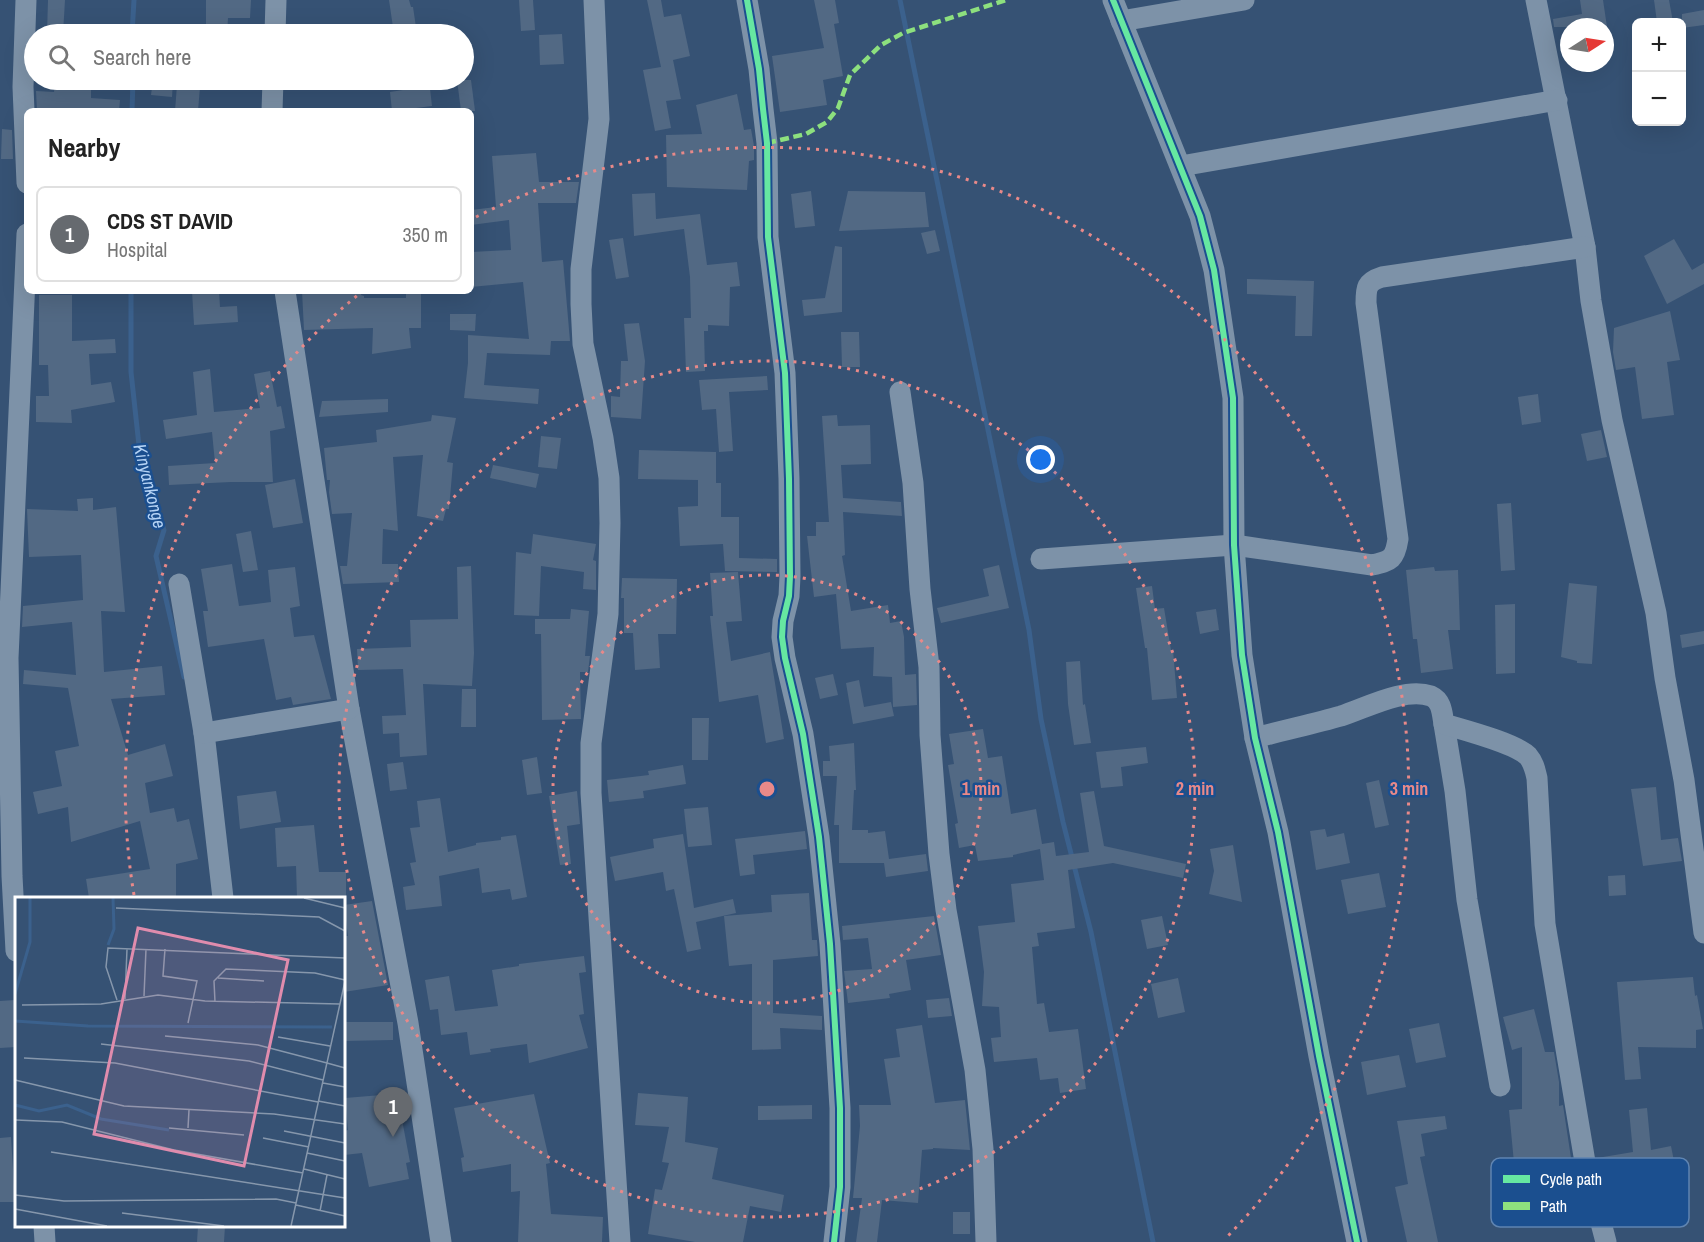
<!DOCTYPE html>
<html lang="en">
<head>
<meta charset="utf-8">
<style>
	:root { --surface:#fff; --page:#f6f6f6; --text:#222; --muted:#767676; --line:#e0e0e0; --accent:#666a6f }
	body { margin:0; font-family:"Archivo Narrow",sans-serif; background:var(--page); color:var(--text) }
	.controls { position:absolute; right:18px; top:18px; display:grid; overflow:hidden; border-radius:9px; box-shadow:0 6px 24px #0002 }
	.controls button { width:54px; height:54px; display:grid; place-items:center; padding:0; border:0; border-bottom:2px solid var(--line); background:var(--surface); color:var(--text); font:30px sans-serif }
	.compass { position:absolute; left:1560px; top:18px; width:54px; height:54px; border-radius:50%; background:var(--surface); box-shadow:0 6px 24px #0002; rotate:78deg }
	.you { position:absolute; left:1041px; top:460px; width:21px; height:21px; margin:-15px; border:4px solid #fff; border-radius:50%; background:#1a73e8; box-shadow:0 0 0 9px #1a73e833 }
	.badge { display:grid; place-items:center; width:39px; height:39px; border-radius:50%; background:var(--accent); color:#fff; font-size:20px; font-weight:700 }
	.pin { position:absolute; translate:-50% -50px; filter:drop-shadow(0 2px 3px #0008) }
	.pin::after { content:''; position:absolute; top:32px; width:21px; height:18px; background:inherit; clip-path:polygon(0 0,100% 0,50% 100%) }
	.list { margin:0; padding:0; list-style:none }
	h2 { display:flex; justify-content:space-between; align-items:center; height:78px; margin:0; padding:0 24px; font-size:26px }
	h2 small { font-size:20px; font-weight:400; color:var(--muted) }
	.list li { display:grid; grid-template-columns:39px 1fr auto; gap:18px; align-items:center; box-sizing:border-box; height:96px; margin:0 12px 12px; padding:0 12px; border:2px solid var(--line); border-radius:9px }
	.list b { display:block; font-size:22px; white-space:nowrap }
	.list p { margin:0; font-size:20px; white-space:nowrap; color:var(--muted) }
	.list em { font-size:20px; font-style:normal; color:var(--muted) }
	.icon { flex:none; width:33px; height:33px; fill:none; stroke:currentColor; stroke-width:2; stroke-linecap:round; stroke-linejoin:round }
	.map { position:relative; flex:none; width:1704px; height:1242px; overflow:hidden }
	.search { position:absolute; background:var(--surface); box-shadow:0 6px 24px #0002; left:24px; top:24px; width:450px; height:66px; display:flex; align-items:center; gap:15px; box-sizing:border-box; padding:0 21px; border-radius:33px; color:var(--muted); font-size:22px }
	.panel { position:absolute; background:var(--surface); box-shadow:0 6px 24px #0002; left:24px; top:108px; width:450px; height:186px; border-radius:9px }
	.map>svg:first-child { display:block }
</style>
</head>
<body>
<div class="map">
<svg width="1704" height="1242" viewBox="0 0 1704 1242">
	<rect width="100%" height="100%" fill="#365274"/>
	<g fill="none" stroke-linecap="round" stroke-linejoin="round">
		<!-- stream -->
		<g stroke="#3b618d" stroke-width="5">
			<polyline points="900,0 1029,630 1041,719 1063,822 1091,932 1153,1242"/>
			<polyline points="132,34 134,0"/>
			<polyline points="132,111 133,80"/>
			<polyline points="131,291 131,372 141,464 164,530 156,556 184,677"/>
		</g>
	</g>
	<!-- building -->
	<g fill="#526984">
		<polygon points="48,0 65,0 63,34 47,34"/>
		<polygon points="206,0 251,0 250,18 228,18 227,34 206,34"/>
		<polygon points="389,0 409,0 411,7 413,7 417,34 394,34"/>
		<polygon points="519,0 533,0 535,30 521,31"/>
		<polygon points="647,0 661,0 664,17 681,14 690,56 673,60 681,99 666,101 671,128 655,131 643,70 661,67"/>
		<polygon points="814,0 835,0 839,23 834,24 843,76 823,80 827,105 780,112 772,56 824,48"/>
		<polygon points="1580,0 1603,0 1607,27 1554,27 1553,19 1582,14"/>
		<polygon points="1654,0 1669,0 1673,22 1657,22"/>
		<polygon points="1704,10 1704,25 1682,28 1682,14"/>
		<polygon points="562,34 564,64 540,65 539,35"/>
		<polygon points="55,80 91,80 91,98 120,100 119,111 37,111 36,91 54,92"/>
		<polygon points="153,80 173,80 172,97 151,95"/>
		<polygon points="401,80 429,80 432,106 392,111 390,92 403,90"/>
		<polygon points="457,80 471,80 475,111 461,111"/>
		<polygon points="177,85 200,87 198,111 175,111"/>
		<polygon points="737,94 744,130 751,129 754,146 754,160 749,161 747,190 667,187 666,135 702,134 696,105"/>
		<polygon points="2,129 12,130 13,159 1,159"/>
		<polygon points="536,153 539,182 579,182 576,203 538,203 542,262 563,260 570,341 551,341 550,355 487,353 484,385 539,389 538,404 464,398 468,363 468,335 529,339 523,282 471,287 471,252 511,250 509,220 471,225 471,210 496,207 492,156"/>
		<polygon points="811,191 815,226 795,228 791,194"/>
		<polygon points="848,191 925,192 929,227 839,231"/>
		<polygon points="655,193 656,219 700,214 707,265 737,262 740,286 730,287 729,326 708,325 708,331 704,331 705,371 686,372 684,318 691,318 690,277 684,229 634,236 632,194"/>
		<polygon points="935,230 940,251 927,254 921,233"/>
		<polygon points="623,238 629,277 616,279 609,240"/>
		<polygon points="1674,239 1692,270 1704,263 1704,284 1667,304 1644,256"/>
		<polygon points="835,246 842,247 842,312 804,316 802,300 825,298"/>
		<polygon points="1247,279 1314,281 1312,336 1295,336 1296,296 1247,294"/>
		<polygon points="192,291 219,291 220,307 237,306 238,322 194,325"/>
		<polygon points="302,291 362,291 361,295 364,296 364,298 406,298 406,291 421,291 421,328 409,328 411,348 372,354 373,328 304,330"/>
		<polygon points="39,295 72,295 72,341 115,339 116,353 89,354 91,385 111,382 115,402 71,410 72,423 36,422 36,396 49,396 48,365 39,365"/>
		<polygon points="1670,311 1680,360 1667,362 1674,415 1642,419 1635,367 1616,370 1613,352 1614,328"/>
		<polygon points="450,314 476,314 475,331 450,330"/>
		<polygon points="639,323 645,361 641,419 611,417 611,396 620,397 621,361 628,361 624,324"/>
		<polygon points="841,332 859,332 860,367 842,367"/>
		<polygon points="210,369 214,412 260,408 254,374 270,371 277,407 281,406 285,428 270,431 273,482 231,482 169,485 168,466 215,463 212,432 166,439 163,420 197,415 193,372"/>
		<polygon points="767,376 768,390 729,392 733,451 719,452 716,409 702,410 699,380"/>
		<polygon points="1538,394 1541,422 1522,425 1518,397"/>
		<polygon points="388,399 388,412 319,417 322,401"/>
		<polygon points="432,415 456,418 447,462 453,463 449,509 446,509 443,521 417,516 423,455 393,457 398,531 383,529 382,564 398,564 399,582 343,584 340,566 347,566 352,513 332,514 329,492 330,480 327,480 324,448 377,442 376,430 431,421"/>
		<polygon points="837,415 838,426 870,425 871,464 841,465 843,498 901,502 902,516 843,512 845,555 842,556 851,611 888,605 890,623 901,621 904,637 905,675 916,674 917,705 893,707 892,677 873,676 874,647 841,649 836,594 814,597 807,536 816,536 816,522 829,522 822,416"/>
		<polygon points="1601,430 1607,457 1587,461 1581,434"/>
		<polygon points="541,436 561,438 557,469 538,467"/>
		<polygon points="639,450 716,452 716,483 721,483 721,517 739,517 739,558 777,559 777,572 725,571 723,544 680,546 678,507 698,506 698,480 638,479"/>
		<polygon points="493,465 539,474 536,488 490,478"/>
		<polygon points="295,479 303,523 273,528 265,485"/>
		<polygon points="93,498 93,510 116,507 125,612 101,611 104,672 162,666 165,695 111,699 128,755 165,744 173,776 145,783 150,813 174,808 177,822 189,819 198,859 176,864 176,898 89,898 86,879 150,869 140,821 71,842 68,807 38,814 33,792 62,786 55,751 79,746 68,688 23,684 24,670 76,675 72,622 22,627 23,606 83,600 81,555 29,557 27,509 78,511 77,499"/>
		<polygon points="1511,503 1515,570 1501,571 1497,504"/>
		<polygon points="251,531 258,570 243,572 236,534"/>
		<polygon points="533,534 596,544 593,560 596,561 596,590 583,589 584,572 541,566 539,616 514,615 516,552 531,554"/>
		<polygon points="232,564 239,606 271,602 268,570 295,567 300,606 290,608 294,637 314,635 331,699 293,705 291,697 276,700 264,639 208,647 203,611 208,611 201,569"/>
		<polygon points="999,565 1009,608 941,623 937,608 989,596 983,569"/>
		<polygon points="471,566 474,653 472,686 423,684 427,755 400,757 399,733 383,734 382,716 406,715 403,669 358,670 357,649 411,647 410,620 458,619 457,567"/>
		<polygon points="1434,567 1435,571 1458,570 1460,630 1448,630 1453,669 1421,673 1417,639 1413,639 1406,570"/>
		<polygon points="738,572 742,621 726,622 731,661 770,652 784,739 766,743 758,695 719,702 710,616 713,616 710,573"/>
		<polygon points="622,578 677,579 676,634 658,634 660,668 635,670 633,633 624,633 624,598 621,598"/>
		<polygon points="1569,583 1597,586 1592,664 1577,663 1577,661 1561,657"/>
		<polygon points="1152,586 1155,609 1164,608 1171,650 1173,650 1177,698 1152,700 1147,648 1145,648 1136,588"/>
		<polygon points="1515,604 1515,673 1496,674 1495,605"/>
		<polygon points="571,609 589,611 585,656 590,656 588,672 580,672 581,719 542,720 541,634 535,634 535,619 570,619"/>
		<polygon points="1216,609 1219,630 1200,634 1196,612"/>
		<polygon points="1704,631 1704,644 1682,648 1680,635"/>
		<polygon points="1080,661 1083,705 1085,704 1091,743 1074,745 1068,704 1066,662"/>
		<polygon points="833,674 838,695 820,699 815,678"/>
		<polygon points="859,680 864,707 891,702 894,716 853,724 846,683"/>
		<polygon points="462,689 476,689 476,727 461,727"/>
		<polygon points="692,718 709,718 708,760 692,760"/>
		<polygon points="983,729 988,758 1002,756 1011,814 1036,809 1042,844 1054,842 1056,856 1089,852 1080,793 1094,791 1104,846 1186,864 1183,878 1113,863 1068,870 1075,928 1037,933 1039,946 1032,947 1037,1004 1044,1003 1049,1032 1078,1029 1086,1089 1060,1093 1058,1078 1040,1080 1037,1058 994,1062 991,1038 1001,1037 999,1007 982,1006 984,972 978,926 1015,922 1011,884 1044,880 1040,849 1013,855 1013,857 978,861 975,845 959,848 955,824 958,823 948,765 954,764 949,734"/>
		<polygon points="854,743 856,790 854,790 852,830 868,830 868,833 885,831 889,859 926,854 928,871 886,877 884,863 839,863 839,825 834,825 837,776 823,776 823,761 830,761 829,746"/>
		<polygon points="1146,747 1148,763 1121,767 1123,786 1101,788 1096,752"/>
		<polygon points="537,757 542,793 527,795 522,760"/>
		<polygon points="403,762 407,789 390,791 387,764"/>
		<polygon points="683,765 686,784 643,791 644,798 609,802 607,780 649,775 648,771"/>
		<polygon points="1379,780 1389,825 1375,828 1366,783"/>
		<polygon points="1656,787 1661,840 1678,838 1682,861 1643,866 1631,789"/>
		<polygon points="276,791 281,822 240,829 237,796"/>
		<polygon points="577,791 580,824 567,826 571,864 560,865 549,796"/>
		<polygon points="440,798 448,852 476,845 476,843 501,840 501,837 516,835 527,897 512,900 510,889 482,893 479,868 439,876 442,906 406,910 403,887 415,885 410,863 416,862 410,828 420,827 417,801"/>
		<polygon points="708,807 712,845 688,847 684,809"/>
		<polygon points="314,825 319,872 346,872 346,898 297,898 296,866 277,867 275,828"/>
		<polygon points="1325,829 1327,837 1344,833 1350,863 1316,870 1310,831"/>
		<polygon points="805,831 807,849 753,855 755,874 740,876 735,839"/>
		<polygon points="683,834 694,908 733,899 736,913 696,922 701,949 687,952 674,889 666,891 663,872 615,881 610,857 654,848 653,839"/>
		<polygon points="1233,845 1242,902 1209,894 1214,871 1210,849"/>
		<polygon points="1379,873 1386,907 1348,914 1341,880"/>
		<polygon points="1625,875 1626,895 1609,896 1608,876"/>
		<polygon points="809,893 812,940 817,940 818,956 773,960 773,1013 822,1016 822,1030 780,1028 781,1049 752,1050 752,964 729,966 724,916 772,912 771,895"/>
		<polygon points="372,901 388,985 344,992 344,936 348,936 344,905"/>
		<polygon points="934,916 941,955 906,960 911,990 889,994 890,998 848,1003 844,971 872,969 868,938 843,940 842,926"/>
		<polygon points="1162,916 1168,945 1147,949 1141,920"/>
		<polygon points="584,956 586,972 579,973 584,1014 579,1015 588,1048 529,1063 527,1044 490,1049 491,1052 470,1055 467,1032 441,1035 438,1009 430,1010 425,980 449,976 455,1011 498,1006 492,970 519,966 519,964"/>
		<polygon points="1693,977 1695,996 1697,995 1703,1029 1696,1030 1696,1048 1638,1047 1641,1079 1625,1080 1617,982"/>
		<polygon points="1178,978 1185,1012 1158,1018 1151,984"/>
		<polygon points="949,998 952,1016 928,1018 926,1000"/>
		<polygon points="15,1000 16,1047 0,1048 0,1001"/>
		<polygon points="1534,1009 1545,1052 1554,1052 1559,1082 1559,1106 1563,1105 1571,1158 1514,1163 1509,1110 1522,1109 1522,1047 1512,1050 1503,1017"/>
		<polygon points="344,1022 393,1022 393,1040 344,1041"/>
		<polygon points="1439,1023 1446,1057 1416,1063 1409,1029"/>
		<polygon points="922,1025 935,1103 965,1100 970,1150 933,1148 933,1149 922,1150 918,1203 882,1200 877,1242 856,1242 862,1198 853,1198 860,1126 859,1105 891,1105 884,1059 900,1057 896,1029"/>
		<polygon points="1399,1055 1406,1087 1367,1095 1361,1062"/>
		<polygon points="406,1093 408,1108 400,1109 410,1162 406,1163 409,1179 369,1187 362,1153 344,1155 344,1131 348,1130 345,1098"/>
		<polygon points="638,1093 688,1097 685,1142 718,1148 712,1179 784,1195 781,1212 750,1206 743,1242 695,1242 648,1234 655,1189 662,1190 669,1163 662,1162 669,1127 635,1125"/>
		<polygon points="534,1094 550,1163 546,1164 551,1214 603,1217 602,1242 518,1242 520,1191 511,1192 511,1164 463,1172 461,1158 464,1157 454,1108"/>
		<polygon points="812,1105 812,1119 758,1120 758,1106"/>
		<polygon points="1647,1108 1651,1150 1671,1146 1675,1166 1673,1166 1683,1200 1646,1211 1638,1177 1604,1182 1597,1158 1633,1152 1629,1110"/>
		<polygon points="1445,1116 1447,1129 1421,1134 1425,1156 1420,1157 1438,1242 1407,1242 1395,1187 1408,1184 1397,1121"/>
		<polygon points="11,1137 15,1202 0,1202 0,1138"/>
		<rect x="953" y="1212" width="17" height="22"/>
		<polygon points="198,1226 225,1226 224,1242 197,1242"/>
	</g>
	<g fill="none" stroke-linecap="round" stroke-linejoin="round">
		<!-- minor -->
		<g stroke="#7d92a8" stroke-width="21">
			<polyline points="26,0 23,87 27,183"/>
			<polyline points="594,0 599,119 581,269 581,304 583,344 603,438 609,478 610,523 608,614 591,743 591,793 620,1242"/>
			<polyline points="747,0 759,69 763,109 767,143 768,237 785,373 789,479 790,576 789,596 783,621 782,637 785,658 803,734 819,837 830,944 840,1108 840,1187 834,1242"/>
			<polyline points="1113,0 1200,216 1214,270 1233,398 1234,545 1242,655 1255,738 1278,832 1319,1056 1357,1242"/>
			<polyline points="1536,0 1585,247 1591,301 1612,420 1656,613 1665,678 1684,780 1704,933"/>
			<polyline points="1121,21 1244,0"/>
			<polyline points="275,34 276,0"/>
			<polyline points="272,111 273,80"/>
			<polyline points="1181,166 1557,100"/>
			<polyline points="285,291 349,709 408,1023 441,1242"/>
			<polyline points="900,392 913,483 920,589 929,667 930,735 939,854 946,910 975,1070 983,1149 986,1242"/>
			<path d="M1041,559L1234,545L1372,565C1391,561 1395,559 1398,539L1366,303C1366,288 1366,282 1382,277L1585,247"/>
			<polyline points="179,584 204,733 223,898"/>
			<polyline points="1444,724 1455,791 1467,900 1500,1086"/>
			<polyline points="204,733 349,709"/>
			<path d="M1255,738C1284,730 1313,724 1341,716C1366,708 1404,687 1431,696C1442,701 1442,713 1444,724C1464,730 1515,743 1528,756C1534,763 1535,770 1537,778L1545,924L1585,1162L1606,1242"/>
			<polyline points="16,951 12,876 8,658 27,234"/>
			<polyline points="44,1226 45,1242"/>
		</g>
		<!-- quiet -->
		<polyline stroke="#8de07e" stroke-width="4.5" stroke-dasharray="9 4.5" stroke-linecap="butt" points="767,143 806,134 827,122 838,108 850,75 881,45 903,33 1006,0"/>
		<defs>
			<g id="cycleway">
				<polyline points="747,0 759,69 763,109 767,143 768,237 785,373 789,479 790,576 789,596 783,621 782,637 785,658 803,734 819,837 830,944 840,1108 840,1187 834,1242"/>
				<polyline points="1113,0 1200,216 1214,270 1233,398 1234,545 1242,655 1255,738 1278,832 1319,1056 1357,1242"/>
			</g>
		</defs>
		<!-- cycleway casing -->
		<use href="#cycleway" stroke="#1b4f8f" stroke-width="10"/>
		<!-- cycleway -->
		<use href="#cycleway" stroke="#66e7a1" stroke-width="6"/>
	</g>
	<!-- distance rings -->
	<g fill="none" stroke="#e88989" stroke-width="3" stroke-dasharray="3 6">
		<circle cx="767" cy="789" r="214"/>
		<circle cx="767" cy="789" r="428"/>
		<path d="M134 895A642 642 0 0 1 359 294M476 217A642 642 0 0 1 1225 1239"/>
	</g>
	<g text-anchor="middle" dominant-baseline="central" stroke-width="5" stroke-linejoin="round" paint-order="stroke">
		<!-- water labels -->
		<g font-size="18" font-style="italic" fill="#b5d3f5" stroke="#1b4f8f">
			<text transform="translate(150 486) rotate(76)">Kinyankonge</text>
		</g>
	</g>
	<!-- overview -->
	<g transform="translate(15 897)">
		<rect width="330" height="330" fill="#365274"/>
		<path fill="none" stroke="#3b618d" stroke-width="3" d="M93,48L99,32L98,1M0,97L15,45V1M0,124L73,129L317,130M0,208L24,214L52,208L86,222L154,233"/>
		<path fill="none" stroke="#8697ac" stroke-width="1.5" d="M289,1L330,11M101,11L304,20L330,34M150,52L148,79L182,84L173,126M203,81L249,84M129,99L131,52M110,102L112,52M102,103L91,70L93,51L330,61M200,105L199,84L211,72L300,76L330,83M7,108L86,107L143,98L190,104L325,107M150,139L243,148L312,166M263,140L315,149M86,147L234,164L308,183M9,161L100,166L303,205M312,166L330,171M0,183L109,209L259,217L330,227M308,186L330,190M303,204L330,209M1,223L47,225L159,253L288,276M154,231L229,238M173,231L174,213M269,234L330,246M248,241L294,250M36,255L330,301M292,256L330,264M289,272L330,282M0,298L49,304L261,302L281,306M281,308L330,319M0,312L92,329M305,314L312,278M107,316L209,329M276,329L330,84"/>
		<path fill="#e08cad" fill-opacity="0.15" stroke="#e08cad" stroke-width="3" d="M123,31L273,63L229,269L79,237Z"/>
		<rect width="330" height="330" fill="none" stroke="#fff" stroke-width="3"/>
	</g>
	<!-- legend -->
	<rect x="1491" y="1158" width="198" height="69" rx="9" fill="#1b4f8f" stroke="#5f84b1" stroke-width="1.5"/>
	<rect x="1503" y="1175" width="27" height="8" fill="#66e7a1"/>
	<rect x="1503" y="1202" width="27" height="8" fill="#8de07e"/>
	<g font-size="16" fill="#fff">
		<text x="1540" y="1185">Cycle path</text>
		<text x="1540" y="1212">Path</text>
	</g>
	<circle cx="767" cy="789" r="9" fill="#e88989" stroke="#1b4f8f" stroke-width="3"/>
	<g font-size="18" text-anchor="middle" font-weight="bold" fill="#e88989" stroke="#1b4f8f" stroke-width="5" stroke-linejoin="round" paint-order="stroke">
		<text x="981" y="795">1 min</text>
		<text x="1195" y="795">2 min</text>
		<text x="1409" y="795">3 min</text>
	</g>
</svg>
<div class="controls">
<button>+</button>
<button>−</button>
</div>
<svg class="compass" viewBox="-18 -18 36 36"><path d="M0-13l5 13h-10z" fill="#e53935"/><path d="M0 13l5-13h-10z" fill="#767676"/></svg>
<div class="you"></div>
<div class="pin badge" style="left:393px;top:1137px">1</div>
<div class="search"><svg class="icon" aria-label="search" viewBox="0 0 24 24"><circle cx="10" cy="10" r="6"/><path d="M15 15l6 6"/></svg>Search here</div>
<section class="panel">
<h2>Nearby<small></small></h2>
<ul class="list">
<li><span class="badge">1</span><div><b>CDS ST DAVID</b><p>Hospital</p></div><em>350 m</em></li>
</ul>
</section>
</div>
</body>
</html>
